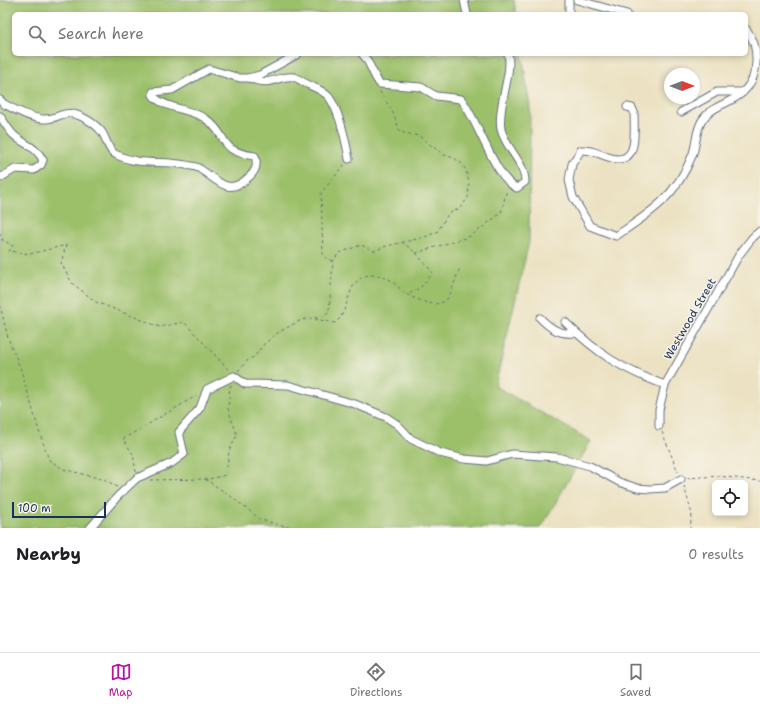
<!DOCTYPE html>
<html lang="en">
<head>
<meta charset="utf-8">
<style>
	:root { --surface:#fff; --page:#f2f2f2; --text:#202124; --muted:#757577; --line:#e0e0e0; --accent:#b5179e }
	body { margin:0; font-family:"Shantell Sans",sans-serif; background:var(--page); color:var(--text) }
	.controls { position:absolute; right:12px; bottom:12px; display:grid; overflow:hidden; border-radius:6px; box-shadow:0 2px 6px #0003 }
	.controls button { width:36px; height:36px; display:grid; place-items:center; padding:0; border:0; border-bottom:1px solid var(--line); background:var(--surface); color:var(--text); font:20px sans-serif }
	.compass { position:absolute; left:664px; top:68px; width:36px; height:36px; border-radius:50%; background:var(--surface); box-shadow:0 2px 6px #0003; rotate:90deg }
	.scale { position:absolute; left:12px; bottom:10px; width:94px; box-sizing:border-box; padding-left:4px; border:2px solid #1b2f5e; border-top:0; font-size:11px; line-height:14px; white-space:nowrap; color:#1b2f5e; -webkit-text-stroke:3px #f7f3e8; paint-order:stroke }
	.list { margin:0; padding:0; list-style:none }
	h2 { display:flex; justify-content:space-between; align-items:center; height:52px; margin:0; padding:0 16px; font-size:17px }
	h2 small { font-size:13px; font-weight:400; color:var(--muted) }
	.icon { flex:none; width:22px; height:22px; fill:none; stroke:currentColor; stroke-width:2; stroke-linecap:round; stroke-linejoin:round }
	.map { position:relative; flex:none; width:760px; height:528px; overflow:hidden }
	.search { position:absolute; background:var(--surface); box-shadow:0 2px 6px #0003; left:12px; right:12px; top:12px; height:44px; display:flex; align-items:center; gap:10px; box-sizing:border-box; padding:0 14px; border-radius:6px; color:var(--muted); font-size:15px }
	.sheet { height:124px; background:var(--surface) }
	nav { display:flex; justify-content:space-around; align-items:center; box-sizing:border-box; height:56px; border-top:1px solid var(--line); background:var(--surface); font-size:11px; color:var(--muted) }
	nav a { display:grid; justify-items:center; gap:2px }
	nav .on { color:var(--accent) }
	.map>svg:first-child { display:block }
</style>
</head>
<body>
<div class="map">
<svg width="760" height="528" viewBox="0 0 760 528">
	<rect width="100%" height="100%" fill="#f7f3e8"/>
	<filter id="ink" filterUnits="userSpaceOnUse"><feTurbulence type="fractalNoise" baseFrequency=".025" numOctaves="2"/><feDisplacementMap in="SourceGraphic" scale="8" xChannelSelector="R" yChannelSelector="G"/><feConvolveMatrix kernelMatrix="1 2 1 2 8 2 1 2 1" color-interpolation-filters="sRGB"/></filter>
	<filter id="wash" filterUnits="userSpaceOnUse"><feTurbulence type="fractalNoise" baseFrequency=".012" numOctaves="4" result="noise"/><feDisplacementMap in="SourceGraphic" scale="16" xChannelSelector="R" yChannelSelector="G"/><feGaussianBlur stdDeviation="0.9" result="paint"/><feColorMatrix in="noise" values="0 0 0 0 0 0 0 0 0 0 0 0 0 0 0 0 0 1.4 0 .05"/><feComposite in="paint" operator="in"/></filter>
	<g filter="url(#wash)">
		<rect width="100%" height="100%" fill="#ece2c3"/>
		<!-- green -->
		<polygon fill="#9cc06a" stroke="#5c7864" points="0,0 514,0 516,14 14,14 14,54 522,54 530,108 529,242 495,386 591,441 541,528 0,528"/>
	</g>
	<g filter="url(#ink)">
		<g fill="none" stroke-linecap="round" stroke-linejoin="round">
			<defs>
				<g id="minor">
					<polyline points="464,0 467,14"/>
					<polyline points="577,0 627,14"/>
					<polyline points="569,14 569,0"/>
					<path d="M362,54C371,62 372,75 380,84L421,87L436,96L461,99C478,120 495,179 517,188L525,182C525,162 505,148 501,129C497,107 513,72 508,54"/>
					<path d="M249,78C273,88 275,75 294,77C298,78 301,81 305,83C313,87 323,90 329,97C339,111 346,142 349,159"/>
					<path d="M0,100L4,104C16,110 30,118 43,119C59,120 63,107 84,118C90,121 97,126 101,131C107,138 107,151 117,155C140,166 162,160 186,165C190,166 197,166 200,169C219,181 228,197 249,177C256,171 258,165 255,156C216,151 230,136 206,119C192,109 161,108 153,95V92L172,90L209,69L240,78H248L260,75L298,54"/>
					<path d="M627,107L632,108L634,112C634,131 640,168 608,157C598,154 592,149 581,150L572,164L569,180L573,197L590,226L616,236C651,212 675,198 692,156C697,144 695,130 703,119C713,105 732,103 743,92C760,76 760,46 746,29"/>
					<polyline points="681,112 717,92 743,92"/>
					<path d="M0,116C5,123 9,132 16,137C26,145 36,147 43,160L41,165L34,170L15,169L0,178"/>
					<path d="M540,318C551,329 560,335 576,333"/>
					<path d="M565,322C598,354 621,369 665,385"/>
					<polyline points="659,426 659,410 665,385 739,255 752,238 760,231"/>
					<polyline points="90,528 118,496 137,478 172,463 184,454 179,432 200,408 207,389 234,376 245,384 288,385 355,404 386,417 398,425 411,439 440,453 464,459 487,461 512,454 557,457 590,466 619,482 637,488 650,489 665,488 681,479"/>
				</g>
			</defs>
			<!-- minor casing -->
			<use href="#minor" stroke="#646e81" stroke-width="9"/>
			<!-- path -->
			<g stroke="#646e81" stroke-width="1" stroke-dasharray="3 3" stroke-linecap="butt">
				<polyline points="0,233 1,239 13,246 9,251 30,254 66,245 61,263 72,283 96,302 160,327 184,322 229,370"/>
				<polyline points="402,242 416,253 433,273 421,287 409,294"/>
				<polyline points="416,253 471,236 501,213 507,189"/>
				<polyline points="333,261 323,256 321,193 345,164"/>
				<polyline points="0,305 8,338 21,370 39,431 49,460 63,469 106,480 117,487"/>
				<path d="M315,319L335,323C350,312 345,284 365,276C372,274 380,275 386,278C393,280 399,289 405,293C414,299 438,310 447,299C452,293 456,276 460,268"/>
				<polyline points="238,371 248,360 255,356 264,344 279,332 301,320 325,316 329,312 333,261 339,253 361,245 375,251 383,247 425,237 437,232 448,214 459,209 468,198 469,183 466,170 461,163 454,158 444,155 419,136 400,132 393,113 379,90"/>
				<polyline points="662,432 678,472"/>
				<polyline points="136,472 133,454 123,439 196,396"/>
				<polyline points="687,478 719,476 760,481"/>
				<polyline points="205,479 229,495 261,520 292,528"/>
				<polyline points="150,480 209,479 226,475 229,451 237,435 228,409 230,386 235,384"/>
				<polyline points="684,486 692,514 690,528"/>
			</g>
			<!-- minor -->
			<use href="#minor" stroke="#fff" stroke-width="7"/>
		</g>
	</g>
	<g text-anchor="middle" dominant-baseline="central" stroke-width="3" stroke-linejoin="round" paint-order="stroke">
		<!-- street labels -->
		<g font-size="11" fill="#1b2f5e" stroke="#f7f3e8">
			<text transform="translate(690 319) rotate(-60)">Westwood Street</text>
		</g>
	</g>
</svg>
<div class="controls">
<button><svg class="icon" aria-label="locate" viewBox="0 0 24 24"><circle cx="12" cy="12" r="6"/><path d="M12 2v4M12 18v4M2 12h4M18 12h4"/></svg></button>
</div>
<svg class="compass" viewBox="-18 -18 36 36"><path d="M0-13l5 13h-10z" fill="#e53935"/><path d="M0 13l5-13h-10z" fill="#757577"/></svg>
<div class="scale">100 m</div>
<div class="search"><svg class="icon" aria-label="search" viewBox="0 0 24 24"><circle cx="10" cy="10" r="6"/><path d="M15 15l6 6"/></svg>Search here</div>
</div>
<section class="sheet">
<h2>Nearby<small>0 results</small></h2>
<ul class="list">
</ul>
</section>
<nav>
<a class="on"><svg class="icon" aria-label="map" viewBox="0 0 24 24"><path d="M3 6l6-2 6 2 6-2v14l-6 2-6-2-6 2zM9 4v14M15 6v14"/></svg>Map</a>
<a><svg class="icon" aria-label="directions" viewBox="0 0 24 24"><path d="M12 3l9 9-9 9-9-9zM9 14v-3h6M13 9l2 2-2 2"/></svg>Directions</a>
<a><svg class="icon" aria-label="saved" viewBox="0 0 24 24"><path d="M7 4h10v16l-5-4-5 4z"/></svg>Saved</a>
</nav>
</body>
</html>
